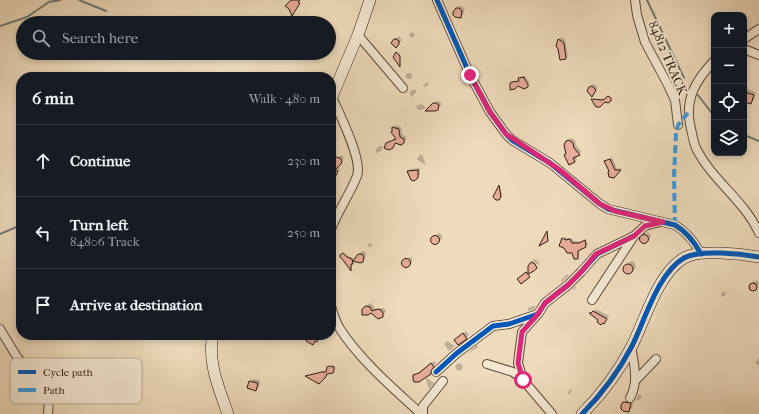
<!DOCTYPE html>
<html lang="en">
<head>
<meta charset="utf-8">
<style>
	:root { --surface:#171b24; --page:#20242c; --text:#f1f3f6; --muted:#9ea1a6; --line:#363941 }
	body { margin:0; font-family:"IM FELL French Canon",serif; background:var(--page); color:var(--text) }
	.controls { position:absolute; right:12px; top:12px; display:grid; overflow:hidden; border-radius:8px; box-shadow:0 2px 6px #0003 }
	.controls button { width:36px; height:36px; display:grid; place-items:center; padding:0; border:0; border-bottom:1px solid var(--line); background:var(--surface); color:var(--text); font:20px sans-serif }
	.stop { position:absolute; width:12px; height:12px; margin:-9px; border:3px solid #db2777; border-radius:50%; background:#fff }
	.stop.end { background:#db2777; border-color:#fff; box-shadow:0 1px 4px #0008 }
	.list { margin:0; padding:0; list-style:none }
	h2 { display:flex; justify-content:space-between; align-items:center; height:52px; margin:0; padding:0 16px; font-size:17px }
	h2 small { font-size:13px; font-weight:400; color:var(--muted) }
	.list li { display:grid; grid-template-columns:26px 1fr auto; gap:12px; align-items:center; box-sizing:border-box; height:72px; padding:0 16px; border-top:1px solid var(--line) }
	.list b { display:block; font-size:15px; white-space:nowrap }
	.list p { margin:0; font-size:13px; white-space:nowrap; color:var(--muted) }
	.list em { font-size:13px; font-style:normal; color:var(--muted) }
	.icon { flex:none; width:22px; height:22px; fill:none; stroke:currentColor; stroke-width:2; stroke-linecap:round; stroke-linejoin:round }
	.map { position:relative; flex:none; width:759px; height:414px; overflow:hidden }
	.search { position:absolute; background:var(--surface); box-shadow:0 2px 6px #0003; left:16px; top:16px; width:320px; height:44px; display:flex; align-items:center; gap:10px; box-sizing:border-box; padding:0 14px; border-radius:22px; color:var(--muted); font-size:15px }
	.panel { position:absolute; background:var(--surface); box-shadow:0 2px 6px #0003; left:16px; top:72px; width:320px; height:268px; border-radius:16px }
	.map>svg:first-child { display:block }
</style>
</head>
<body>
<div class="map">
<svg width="759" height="414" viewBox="0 0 759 414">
	<rect width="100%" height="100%" fill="#eedbbc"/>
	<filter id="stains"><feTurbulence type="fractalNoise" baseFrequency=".005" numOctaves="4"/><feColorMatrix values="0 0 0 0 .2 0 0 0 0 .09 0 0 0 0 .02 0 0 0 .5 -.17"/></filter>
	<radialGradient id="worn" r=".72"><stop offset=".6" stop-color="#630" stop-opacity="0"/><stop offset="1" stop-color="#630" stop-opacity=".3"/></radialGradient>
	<!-- shadow -->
	<g fill="#0003">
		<polygon points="459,6 461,6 465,9 463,14 460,17 455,10"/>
		<circle cx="412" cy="35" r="2.5"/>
		<polygon points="399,36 402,40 396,47 392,44 393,41"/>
		<polygon points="561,37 565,39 568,56 566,58 557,46 559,39"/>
		<polygon points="397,52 400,54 400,66 396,53"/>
		<circle cx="409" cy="76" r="3"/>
		<polygon points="525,76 529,82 528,86 511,84 514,81 520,81 520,77"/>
		<polygon points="427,82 429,84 426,87 423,86"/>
		<polygon points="593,84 597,86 598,88 592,96 590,87"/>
		<polygon points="747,89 756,92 754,100 751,103 744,101 744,94"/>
		<polygon points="412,90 416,90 416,92 411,97 410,93"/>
		<polygon points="609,96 612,98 609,101 592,99 605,99"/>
		<polygon points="437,101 441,102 441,105 436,110 427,110"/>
		<polygon points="422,104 426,108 421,110 418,110 416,106"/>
		<polygon points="396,125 401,127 402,134 406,137 406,140 403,143 387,143 390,141 396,138 393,127"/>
		<polygon points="571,138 575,140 576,145 582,152 576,156 577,159 575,162 565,144"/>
		<polygon points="379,146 383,146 381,151 377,153 376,152 376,149"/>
		<polygon points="342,155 344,158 337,167 340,168 333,180 331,178 331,169 335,165 336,159"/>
		<polygon points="420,155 422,155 426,165 418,160 417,159"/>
		<polygon points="612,157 617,169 621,168 613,177 605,161"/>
		<polygon points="420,168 420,175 417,178 408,171 411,169"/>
		<polygon points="500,186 502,195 499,199 494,197"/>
		<polygon points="648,232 651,235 650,238 644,243 641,240"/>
		<polygon points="439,233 442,235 442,239 436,243 433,242 432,240 433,237"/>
		<polygon points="564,237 568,238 571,238 574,241 581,242 586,239 588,245 579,250 579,256 578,258 563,239"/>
		<circle cx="370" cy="245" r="2"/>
		<polygon points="362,251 365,252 366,254 365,258 362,261 359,255"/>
		<polygon points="344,253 348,256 353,258 353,262 351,269 342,254"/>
		<polygon points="410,257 412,258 412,262 407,267 403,266 402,264 404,260"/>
		<polygon points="534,259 538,261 539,265 532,261"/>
		<polygon points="632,261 635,263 636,267 630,273 627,274 624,272 624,269 629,262"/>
		<polygon points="567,274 569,275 562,282 561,281"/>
		<polygon points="754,281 758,281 759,284 754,290 751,289 750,287"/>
		<polygon points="577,285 574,290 573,289 568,293"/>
		<polygon points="723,291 726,293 724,297 721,296"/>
		<polygon points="370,303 372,304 375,309 384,308 386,311 385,313 380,318 376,317 371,312 364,308"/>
		<polygon points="533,306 536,306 534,309 528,311 528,308"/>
		<polygon points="596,309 609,316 604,323 591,313"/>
		<polygon points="466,331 469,335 466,338 455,340"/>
		<polygon points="447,341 455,346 449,351 444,344"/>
		<polygon points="477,345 478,347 469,353 469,352"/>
		<polygon points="759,358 759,366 755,363"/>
		<polygon points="434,361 436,363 433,367 434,370 431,374 415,375"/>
		<circle cx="459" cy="367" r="3.5"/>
		<polygon points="332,365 335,366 335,369 328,372 319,383 307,376 324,371 327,371 328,368"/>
		<polygon points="427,378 434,383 429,389 426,379"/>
		<polygon points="253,379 260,380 259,387 256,390 250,382"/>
		<polygon points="570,389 572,390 570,395 568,393"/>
		<polygon points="639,394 642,397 638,401 636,400"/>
		<polygon points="627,400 633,401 632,408 629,411 622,405"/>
	</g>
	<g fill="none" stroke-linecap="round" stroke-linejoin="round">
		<!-- stream -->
		<g stroke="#707975" stroke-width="2">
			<polyline points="79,0 106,11"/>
			<polyline points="647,0 684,78"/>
			<polyline points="0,26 27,17 49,2 60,0"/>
			<polyline points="698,95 714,116"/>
			<polyline points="744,135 759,141"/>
			<polyline points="0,234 21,225"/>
		</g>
	</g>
	<!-- building -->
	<g fill="#e8ad9b" stroke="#2d190d">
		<polygon points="291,0 300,0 298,2 300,3 292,16 289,9 285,6"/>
		<polygon points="456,8 459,8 462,11 461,18 455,17 453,15 453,12"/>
		<polygon points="394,39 396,39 399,41 399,44 396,48 391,43"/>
		<polygon points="558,39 564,43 566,59 560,60 558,49 556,46"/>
		<polygon points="396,52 400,56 400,67 393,57"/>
		<polygon points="524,77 525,80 528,84 528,87 524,89 518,86 515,89 510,90 510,83 512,82 519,81 518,78"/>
		<polygon points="592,86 596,90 592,97 587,91 589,87"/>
		<polygon points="744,92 754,95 751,104 744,102"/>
		<polygon points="608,96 611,98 611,101 608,103 605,102 600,107 596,107 591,99 603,100"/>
		<polygon points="433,103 436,103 439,105 438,110 435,111 425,111"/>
		<polygon points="392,127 399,129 400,137 404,139 404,143 401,145 395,143 393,148 389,150 384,148 386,143 396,139 391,132 392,132"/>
		<polygon points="569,140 573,143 574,148 580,155 573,158 575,162 569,165 564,155 566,154 564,145 566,141"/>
		<polygon points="336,157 340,158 342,161 341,164 335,170 338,171 331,186 331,168 333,169 334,161"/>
		<polygon points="610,159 615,170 621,170 614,178 609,177 608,172 609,171 604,161"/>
		<polygon points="418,170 418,178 414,181 411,180 407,171"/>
		<polygon points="499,185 501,197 499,200 496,200 493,197"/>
		<polygon points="547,231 548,241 539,246"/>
		<circle cx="644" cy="239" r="4.5"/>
		<circle cx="435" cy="240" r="4.5"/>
		<polygon points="562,238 566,240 570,239 572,243 579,243 585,240 586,247 578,251 578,259 574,259 572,253 567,253 564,248 559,246"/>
		<polygon points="343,253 347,257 352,259 353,264 351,264 351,271 343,260 340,257 340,255"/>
		<polygon points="358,254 362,254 364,257 363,262 360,263 353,261"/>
		<circle cx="406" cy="263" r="4.5"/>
		<polygon points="531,262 535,264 537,268 534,271 528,274 528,266"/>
		<circle cx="628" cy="269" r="5"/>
		<polygon points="526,272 530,277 521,284 517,279"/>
		<circle cx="753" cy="287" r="4"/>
		<polygon points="366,306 370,307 372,311 378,309 381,310 383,313 383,317 378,319 371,313 368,315 362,315 362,309"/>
		<polygon points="593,311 607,319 604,324 603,323 601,325 597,322 598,320 589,313 591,313"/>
		<polygon points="463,333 467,339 458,345 454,340"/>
		<polygon points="302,335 319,335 317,342 315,341 313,345 306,341 308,337"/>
		<polygon points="431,363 434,367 431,371 431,374 419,382 414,382 413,379 413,375 419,373"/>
		<polygon points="329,366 334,367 334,371 333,373 327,374 325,378 319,384 305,376 322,372 326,372 327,367"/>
		<polygon points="249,381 258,383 256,391 247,388"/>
		<polygon points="623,402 631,403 629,412 623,411 621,409 621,405"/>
	</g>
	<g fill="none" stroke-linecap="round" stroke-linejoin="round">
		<defs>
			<g id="street">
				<path d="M437,0L470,75L490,112L506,134L512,140L550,163L600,204L608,209L675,225C687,232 694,241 701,254"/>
				<polyline points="635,0 637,15 645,42 668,85 675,100 678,125"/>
				<polyline points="358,35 403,88"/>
				<polyline points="744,39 759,29"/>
				<polyline points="744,49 759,55"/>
				<path d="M714,61C697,79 685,97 690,124C692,132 693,143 697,150C713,181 744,200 759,233"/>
				<path d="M331,229C338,211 350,194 357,176C363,160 339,113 332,97"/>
				<polyline points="592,300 634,236 645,226 660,222"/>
				<path d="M331,306C333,313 336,322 340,329C360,360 394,389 421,414"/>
				<polyline points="0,329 17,357 46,392 49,399 48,414"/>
				<polyline points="487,364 513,372 523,380 552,414"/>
				<polyline points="436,372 457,353 493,326 509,324 538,314 545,303 568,285 581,272 597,254 634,236"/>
				<polyline points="523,380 518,363 522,332 537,315"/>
				<polyline points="636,380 656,359"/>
				<path d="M630,398C639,382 634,364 631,346"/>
				<polyline points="423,414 423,406 443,381"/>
			</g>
			<g id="secondary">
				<polyline points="331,99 358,35 370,0"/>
				<path d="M213,335C207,361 219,389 228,414"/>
				<path d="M582,414C601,395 620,369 632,346C645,320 658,273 684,258C699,249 742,254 759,257"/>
			</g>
		</defs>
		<!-- street casing -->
		<use href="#street" stroke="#5d4a39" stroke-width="10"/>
		<!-- secondary casing -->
		<use href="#secondary" stroke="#2d190d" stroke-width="12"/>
		<!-- street -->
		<use href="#street" stroke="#f4e8d3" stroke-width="8"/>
		<!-- secondary -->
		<use href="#secondary" stroke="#f4e8d3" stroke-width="11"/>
		<!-- quiet -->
		<polyline stroke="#3d9bde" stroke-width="4" stroke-dasharray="8 4" stroke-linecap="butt" points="675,225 674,176 676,133 678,125 688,113"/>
		<defs>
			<g id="cycleway">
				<path d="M437,0L470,75L490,112L506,134L512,140L550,163L600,204L608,209L675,225C687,232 694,241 701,254"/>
				<polyline points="436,372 457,353 493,326 509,324 538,314 545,303 568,285 581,272 597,254 634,236"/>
				<path d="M582,414C601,395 620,369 632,346C645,320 658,273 684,258C699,249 742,254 759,257"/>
			</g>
		</defs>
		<!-- cycleway casing -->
		<use href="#cycleway" stroke="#f4e8d3" stroke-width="8"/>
		<!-- cycleway -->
		<use href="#cycleway" stroke="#0057b8" stroke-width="5"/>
	</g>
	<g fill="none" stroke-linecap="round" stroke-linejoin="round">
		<!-- route -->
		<polyline stroke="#db2777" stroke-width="5" points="470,75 490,112 506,134 560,170 600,204 615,211 663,222 645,226 634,236 596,254 581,272 568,285 545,303 538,314 522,332 518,363 523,380"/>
	</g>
	<g text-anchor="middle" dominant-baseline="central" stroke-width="4" stroke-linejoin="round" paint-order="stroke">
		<!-- street labels -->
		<g font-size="13" fill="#2d190d" stroke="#f4e8d3">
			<text transform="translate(668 58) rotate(67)">84812 TRACK</text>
		</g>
	</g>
	<!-- legend -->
	<rect x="10" y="358" width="132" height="46" rx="6" fill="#f4e8d3" stroke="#b8aa98" stroke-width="1"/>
	<rect x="18" y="370" width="18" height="4" fill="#0057b8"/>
	<rect x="18" y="388" width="18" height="4" fill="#3d9bde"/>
	<g font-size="11" fill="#2d190d">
		<text x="43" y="376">Cycle path</text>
		<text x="43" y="394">Path</text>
	</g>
	<rect width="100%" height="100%" filter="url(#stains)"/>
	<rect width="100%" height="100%" fill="url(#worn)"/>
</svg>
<div class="controls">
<button>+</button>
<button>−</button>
<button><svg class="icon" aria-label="locate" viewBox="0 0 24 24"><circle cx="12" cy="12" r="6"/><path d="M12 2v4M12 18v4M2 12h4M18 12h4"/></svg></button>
<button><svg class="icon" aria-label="layers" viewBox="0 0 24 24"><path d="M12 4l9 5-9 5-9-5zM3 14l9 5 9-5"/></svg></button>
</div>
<div class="stop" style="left:523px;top:380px"></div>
<div class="stop end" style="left:470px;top:75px"></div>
<div class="search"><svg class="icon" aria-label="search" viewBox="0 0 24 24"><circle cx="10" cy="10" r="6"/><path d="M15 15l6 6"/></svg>Search here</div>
<section class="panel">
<h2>6 min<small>Walk · 480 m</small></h2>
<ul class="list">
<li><svg class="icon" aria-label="ahead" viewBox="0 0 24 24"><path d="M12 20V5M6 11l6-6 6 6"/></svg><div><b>Continue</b></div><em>230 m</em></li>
<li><svg class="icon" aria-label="left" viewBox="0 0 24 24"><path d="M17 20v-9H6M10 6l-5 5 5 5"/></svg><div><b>Turn left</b><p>84806 Track</p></div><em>250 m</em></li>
<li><svg class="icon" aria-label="arrive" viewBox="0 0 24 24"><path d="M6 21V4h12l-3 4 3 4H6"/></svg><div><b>Arrive at destination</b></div></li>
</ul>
</section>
</div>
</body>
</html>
